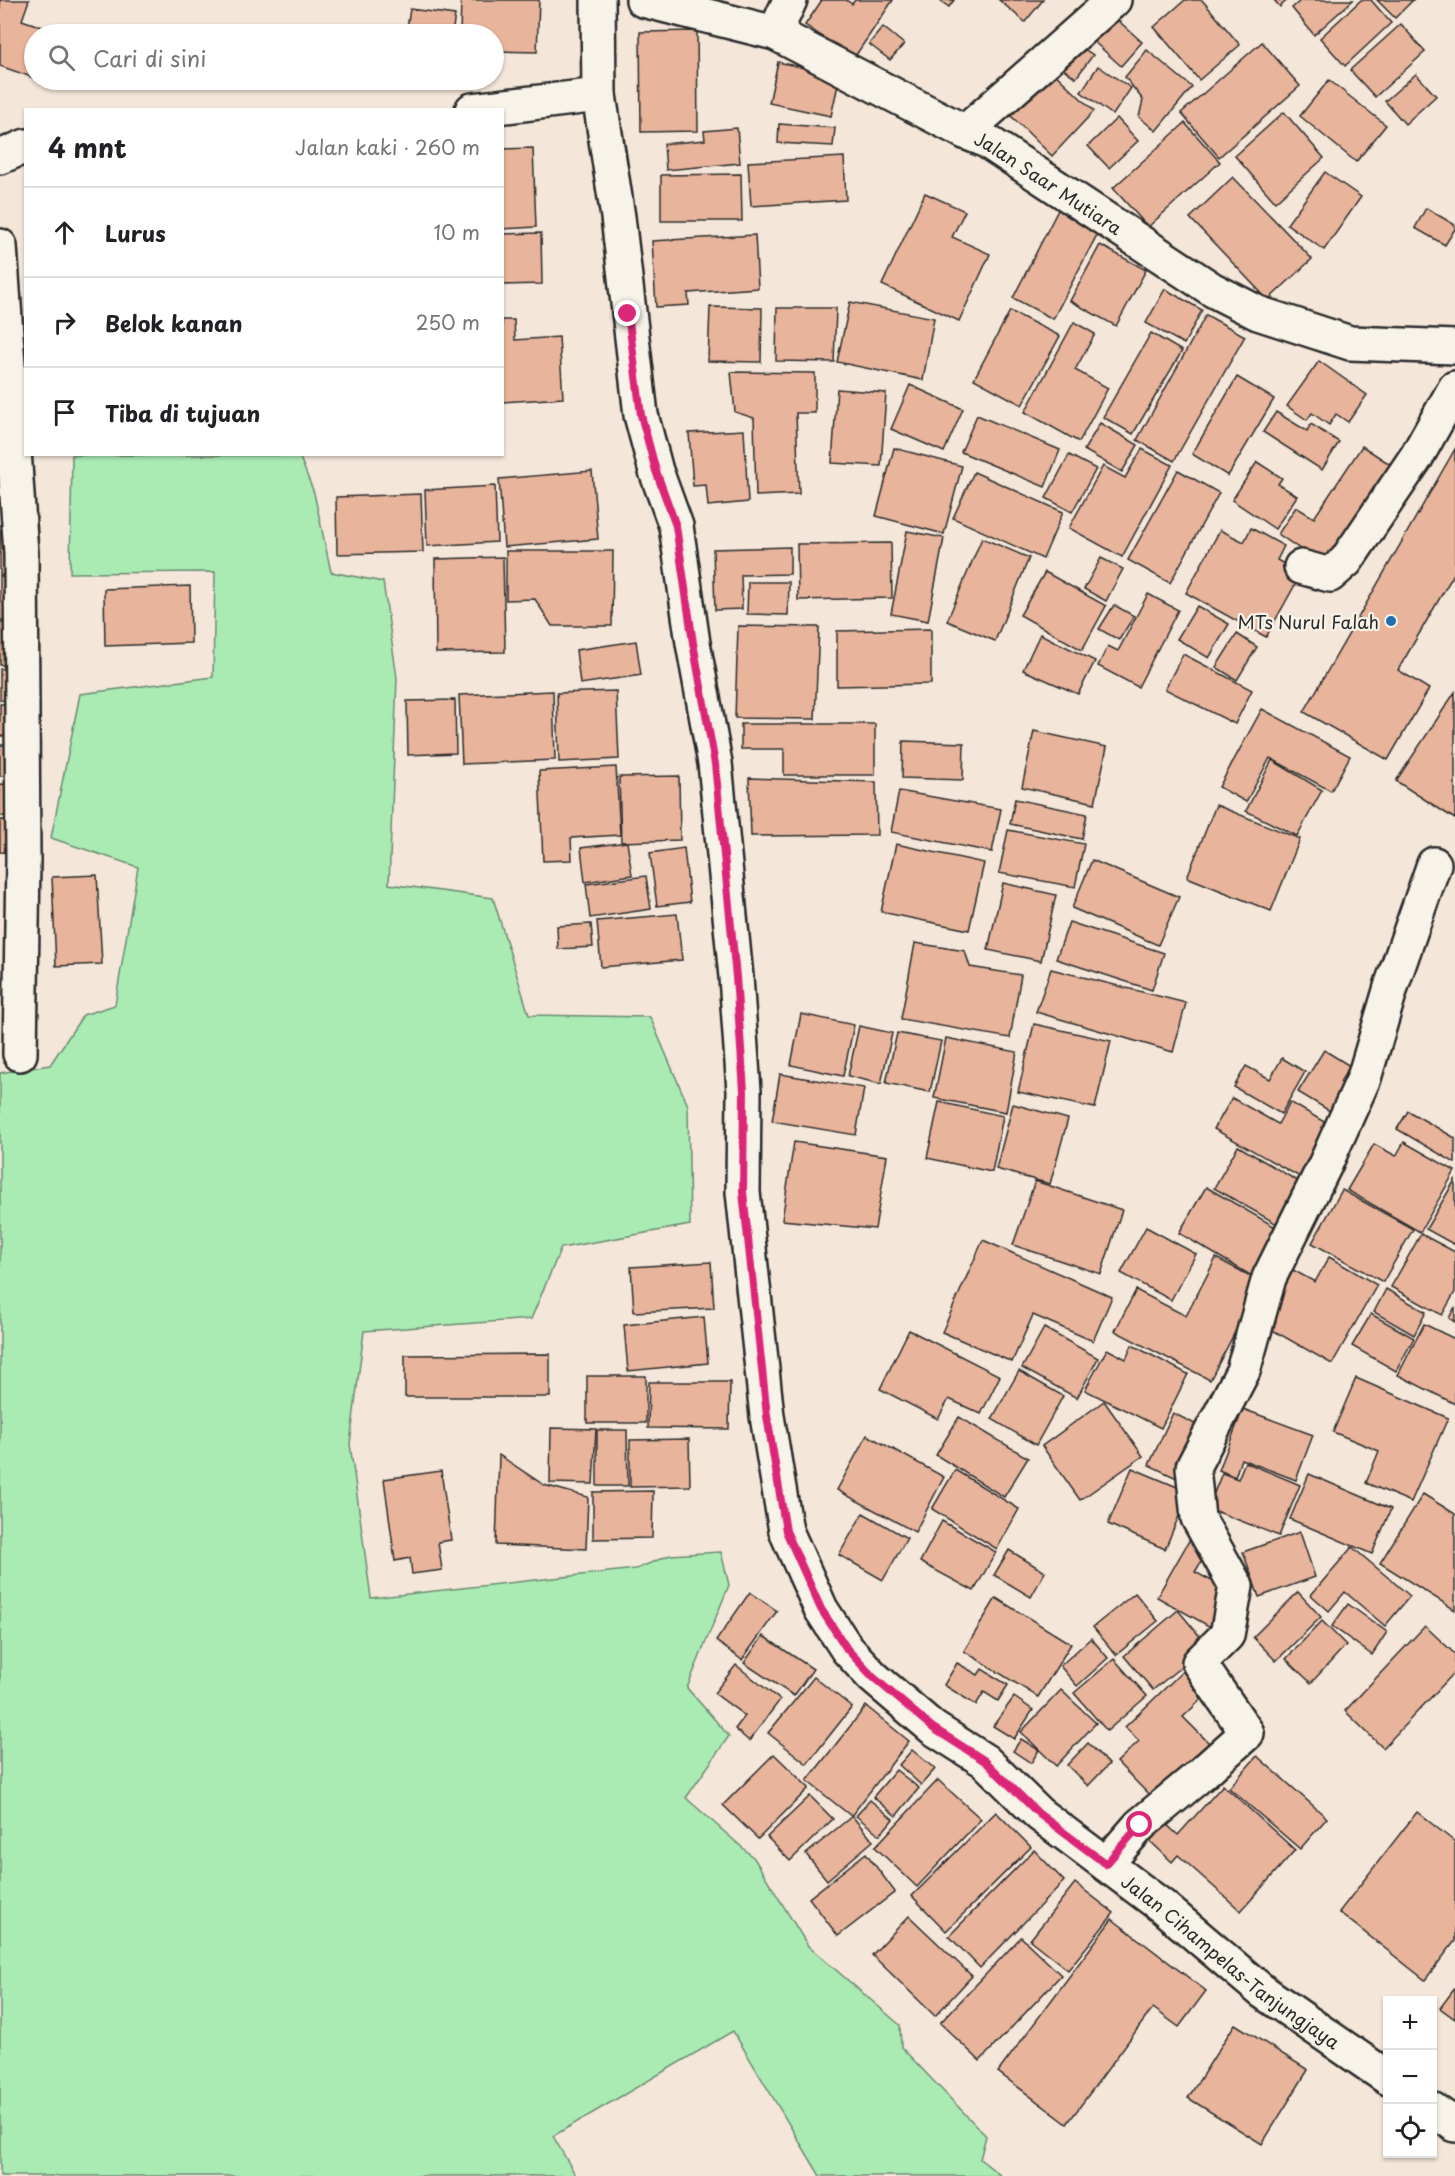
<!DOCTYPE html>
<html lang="id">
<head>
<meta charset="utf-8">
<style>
	:root { --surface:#fff; --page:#f6f6f6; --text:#202124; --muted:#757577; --line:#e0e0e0 }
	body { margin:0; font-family:"Playpen Sans",sans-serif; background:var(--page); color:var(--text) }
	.controls { position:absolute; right:18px; bottom:18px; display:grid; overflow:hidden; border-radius:0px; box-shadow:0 2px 4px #0004 }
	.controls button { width:54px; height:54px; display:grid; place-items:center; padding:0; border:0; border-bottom:2px solid var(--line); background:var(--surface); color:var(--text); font:30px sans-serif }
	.stop { position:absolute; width:18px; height:18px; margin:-14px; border:4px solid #db2777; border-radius:50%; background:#fff }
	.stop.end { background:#db2777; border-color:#fff; box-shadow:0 2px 6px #0008 }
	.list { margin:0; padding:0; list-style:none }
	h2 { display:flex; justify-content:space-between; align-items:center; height:78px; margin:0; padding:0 24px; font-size:26px }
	h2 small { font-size:20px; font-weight:400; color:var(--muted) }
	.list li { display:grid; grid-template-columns:39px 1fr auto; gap:18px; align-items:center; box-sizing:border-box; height:90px; padding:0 24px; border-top:2px solid var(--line) }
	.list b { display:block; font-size:22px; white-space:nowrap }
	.list em { font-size:20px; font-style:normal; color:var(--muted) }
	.icon { flex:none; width:33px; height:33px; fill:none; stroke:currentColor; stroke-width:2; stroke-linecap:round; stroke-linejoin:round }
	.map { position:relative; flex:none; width:1455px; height:2176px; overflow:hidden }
	.search { position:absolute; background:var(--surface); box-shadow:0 2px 4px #0004; left:24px; top:24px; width:480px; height:66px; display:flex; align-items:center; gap:15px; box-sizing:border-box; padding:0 21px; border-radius:33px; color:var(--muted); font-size:22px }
	.panel { position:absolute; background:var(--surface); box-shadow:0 2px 4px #0004; left:24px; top:108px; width:480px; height:348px; border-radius:0px }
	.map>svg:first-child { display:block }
</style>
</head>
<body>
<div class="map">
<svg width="1455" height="2176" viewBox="0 0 1455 2176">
	<rect width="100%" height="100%" fill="#f4e6d9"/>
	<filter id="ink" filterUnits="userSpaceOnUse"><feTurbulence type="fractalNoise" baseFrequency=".0167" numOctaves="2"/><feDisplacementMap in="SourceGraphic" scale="12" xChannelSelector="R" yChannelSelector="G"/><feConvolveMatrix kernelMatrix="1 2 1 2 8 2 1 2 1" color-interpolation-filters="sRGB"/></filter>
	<g filter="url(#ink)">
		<!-- green -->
		<polygon fill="#aaebb4" stroke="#6a8b70" stroke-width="1.5" points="72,455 299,455 314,493 331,572 383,582 397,678 389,884 493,898 529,1015 650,1017 688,1106 690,1225 561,1248 531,1319 364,1331 350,1444 371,1598 636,1569 670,1555 721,1552 729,1585 687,1688 729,1736 686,1798 754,1858 808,1946 900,2025 901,2047 986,2136 980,2159 1001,2176 820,2176 733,2031 553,2136 576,2176 0,2176 0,1073 50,1065 83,1015 115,1005 138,867 51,838 80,694 213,677 215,572 70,573"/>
		<!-- building -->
		<g fill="#e8b49b" stroke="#2b2b2b" stroke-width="1.5">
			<polygon points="0,0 29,0 22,20 51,30 50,34 34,34 34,78 0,66"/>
			<polygon points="461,0 539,0 537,52 494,51 494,34 460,34"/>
			<polygon points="822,0 846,0 852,4 855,0 893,0 854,58 805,25"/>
			<polygon points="939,0 954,0 949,7"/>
			<polygon points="999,0 1043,0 1025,22"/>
			<polygon points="1185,0 1202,0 1240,45 1199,80 1154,27"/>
			<polygon points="1274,0 1287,0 1280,7"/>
			<polygon points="1301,0 1353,0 1314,35 1292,8"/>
			<polygon points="1361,0 1371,0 1391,23 1345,66 1320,38"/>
			<polygon points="1377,0 1413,0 1395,18"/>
			<polygon points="410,9 455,15 452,34 406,34"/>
			<polygon points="1112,15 1142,42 1121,66 1091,39"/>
			<polygon points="1401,24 1425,52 1375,97 1350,70"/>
			<polygon points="883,27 904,44 890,60 869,44"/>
			<polygon points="697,31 698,131 641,132 640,32"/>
			<polygon points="1074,42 1093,55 1076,78 1058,65"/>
			<polygon points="1262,42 1300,86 1219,157 1181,113"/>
			<polygon points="1147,50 1192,87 1156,131 1139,117 1143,100 1125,77"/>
			<polygon points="778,62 840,76 831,116 769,103"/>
			<polygon points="1098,66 1131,88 1113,115 1081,92"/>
			<polygon points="1052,71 1094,111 1052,156 1010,115"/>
			<polygon points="1416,74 1436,96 1405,124 1385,101"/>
			<polygon points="1329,80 1386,125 1356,162 1300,116"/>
			<polygon points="1284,112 1324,158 1275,202 1235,156"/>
			<polygon points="1117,118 1138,141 1109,168 1088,146"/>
			<polygon points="1185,123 1220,162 1148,227 1113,188"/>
			<polygon points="779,124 835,128 833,146 778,143"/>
			<polygon points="737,128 740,163 666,170 664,144 705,140 704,131"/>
			<polygon points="533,148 536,227 502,229 502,149"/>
			<polygon points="844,157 846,200 751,206 748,162"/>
			<polygon points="1325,172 1361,197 1324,250 1287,224"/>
			<polygon points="741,174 742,221 661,221 661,175"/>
			<polygon points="1233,177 1312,259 1268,300 1190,218"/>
			<polygon points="925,193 965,211 952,237 990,254 959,321 882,285"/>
			<polygon points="1059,208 1100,229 1053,319 1013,298"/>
			<polygon points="1426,208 1455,225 1455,229 1445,245 1415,228"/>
			<polygon points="541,233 542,284 502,285 502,234"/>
			<polygon points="755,235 758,288 688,293 689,305 656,307 652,241"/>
			<polygon points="1100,245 1146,270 1116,326 1070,301"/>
			<polygon points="1165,289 1202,310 1184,344 1146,323"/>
			<polygon points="850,302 934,318 923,380 837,362"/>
			<polygon points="710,307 762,308 761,362 708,361"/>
			<polygon points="777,308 836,308 834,362 776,361"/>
			<polygon points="1010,311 1060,336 1022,405 974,379"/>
			<polygon points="1206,315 1245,336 1174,461 1137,440"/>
			<polygon points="502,320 514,320 515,340 559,337 563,398 502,402"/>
			<polygon points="1074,322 1095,334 1075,370 1108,388 1079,442 1025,412"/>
			<polygon points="1151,333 1182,351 1133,434 1103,417"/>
			<polygon points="1319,361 1367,395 1348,422 1336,414 1329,425 1312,413 1307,420 1287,406"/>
			<polygon points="731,372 815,373 815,413 796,413 799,494 756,496 754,418 735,412"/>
			<polygon points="1237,377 1274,399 1228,476 1192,454"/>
			<polygon points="910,385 963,409 944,452 891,429"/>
			<polygon points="837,389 886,393 881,466 832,463"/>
			<polygon points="1276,412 1307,431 1311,424 1339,442 1322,470 1263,432"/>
			<polygon points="977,415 1060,450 1045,487 961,452"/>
			<polygon points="1100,423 1138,445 1122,472 1084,450"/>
			<polygon points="744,430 748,502 708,506 706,485 693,486 689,433"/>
			<polygon points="1362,446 1396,468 1328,568 1278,534 1296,507 1314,518"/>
			<polygon points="894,448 962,466 944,534 876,516"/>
			<polygon points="1142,449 1172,465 1122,557 1069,528 1103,466 1125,478"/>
			<polygon points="1455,449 1455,572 1398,670 1429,689 1388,760 1304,712"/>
			<polygon points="1069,455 1096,469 1072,512 1046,498"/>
			<polygon points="1257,462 1282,478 1278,484 1297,496 1275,529 1232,500"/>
			<polygon points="1178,470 1219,493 1170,583 1128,560"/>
			<polygon points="592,471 598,539 504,547 499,479"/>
			<polygon points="974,472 1063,512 1043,559 953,518"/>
			<polygon points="495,486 497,542 427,546 425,490"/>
			<polygon points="421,494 423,552 337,554 336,497"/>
			<polygon points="1251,528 1284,546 1277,560 1301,574 1266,637 1186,593 1220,530 1244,542"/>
			<polygon points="0,530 15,531 13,575 0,575"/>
			<polygon points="907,531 944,538 928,621 891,614"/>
			<polygon points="982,538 1029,558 995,641 947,621"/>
			<polygon points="891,543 892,598 798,600 797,544"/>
			<polygon points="790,547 790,574 741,575 742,609 715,610 713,549"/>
			<polygon points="506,551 613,551 612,626 552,626 535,599 506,600"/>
			<polygon points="503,557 505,652 436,653 435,559"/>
			<polygon points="1101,558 1123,569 1106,601 1084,589"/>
			<polygon points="1045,572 1106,606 1082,650 1020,615"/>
			<polygon points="0,576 16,576 13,620 0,620"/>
			<polygon points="748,582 789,582 788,615 747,614"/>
			<polygon points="190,586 191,643 105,646 104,589"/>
			<polygon points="1148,594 1178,610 1138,687 1098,666 1108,646 1118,651"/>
			<polygon points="1114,605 1134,616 1119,640 1099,629"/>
			<polygon points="1197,606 1229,624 1209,658 1177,639"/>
			<rect x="0" y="622" width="13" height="43"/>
			<polygon points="738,626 819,627 815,719 735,718"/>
			<polygon points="931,629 931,684 837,686 837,631"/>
			<polygon points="1040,634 1095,661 1078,694 1023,670"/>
			<polygon points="1237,634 1257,647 1237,680 1216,667"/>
			<polygon points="636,641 641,675 580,684 576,650"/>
			<polygon points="1183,654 1252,690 1235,724 1165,689"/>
			<polygon points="0,669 14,669 13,701 0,700"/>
			<polygon points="553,691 555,760 462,764 459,695"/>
			<polygon points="616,691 619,759 559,762 557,693"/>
			<polygon points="1455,692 1455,819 1396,781"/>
			<polygon points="455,700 456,753 408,755 407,701"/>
			<polygon points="0,704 15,704 14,736 0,736"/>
			<polygon points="1262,709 1350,756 1331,791 1270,758 1246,802 1219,787"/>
			<polygon points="741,724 875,724 875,775 784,775 784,749 741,749"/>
			<polygon points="1034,731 1107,747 1095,803 1022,787"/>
			<polygon points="903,741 964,743 963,780 902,778"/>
			<polygon points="0,745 16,745 15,777 0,776"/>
			<polygon points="1272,760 1322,790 1297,836 1246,811"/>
			<polygon points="616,767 620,835 571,838 572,860 543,861 539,771"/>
			<polygon points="679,776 680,840 621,842 619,777"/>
			<polygon points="749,778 876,782 877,835 751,836"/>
			<polygon points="0,784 15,785 14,816 0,816"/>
			<polygon points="899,791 1001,809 992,852 891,832"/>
			<polygon points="1015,799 1087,814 1082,839 1010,824"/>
			<polygon points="1216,805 1300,839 1271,911 1187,877"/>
			<polygon points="0,820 17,821 16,853 0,852"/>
			<polygon points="1008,830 1084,844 1075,887 999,873"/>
			<polygon points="627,842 632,875 585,882 581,848"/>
			<polygon points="896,844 984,863 969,930 881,912"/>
			<polygon points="684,848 690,902 657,906 650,853"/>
			<polygon points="1092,860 1179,897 1158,945 1072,908"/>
			<polygon points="97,875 102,964 56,966 52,877"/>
			<polygon points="646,876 651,909 590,918 586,884"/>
			<polygon points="1003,883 1056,895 1041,961 988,950"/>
			<polygon points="677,914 682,960 601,967 597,921"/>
			<polygon points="1069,922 1164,953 1152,990 1056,959"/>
			<polygon points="591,924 593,947 558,949 557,926"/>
			<polygon points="915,943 965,951 970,967 1021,975 1010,1038 901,1019"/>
			<polygon points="1051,969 1186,1003 1173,1052 1036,1012"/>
			<polygon points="801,1014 854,1025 843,1076 791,1065"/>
			<polygon points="1034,1024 1111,1041 1095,1108 1018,1092"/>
			<polygon points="859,1026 892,1033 881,1084 848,1076"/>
			<polygon points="897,1033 941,1041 930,1092 886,1083"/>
			<polygon points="946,1038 1017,1052 1006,1112 934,1098"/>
			<polygon points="1324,1050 1350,1066 1340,1082 1354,1090 1338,1116 1298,1092"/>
			<polygon points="1282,1058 1305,1072 1281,1114 1234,1087 1246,1066 1270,1079"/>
			<polygon points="780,1074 864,1088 856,1135 772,1121"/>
			<polygon points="1232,1098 1278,1124 1290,1102 1338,1130 1309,1182 1214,1129"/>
			<polygon points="939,1102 1003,1116 992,1172 927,1158"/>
			<polygon points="1013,1104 1068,1119 1050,1184 996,1169"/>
			<polygon points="1408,1111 1455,1138 1455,1163 1397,1129"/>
			<polygon points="794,1142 887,1156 875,1229 782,1220"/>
			<polygon points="1404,1142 1455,1171 1420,1232 1347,1190 1374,1144 1396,1156"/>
			<polygon points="1238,1146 1308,1187 1284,1228 1214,1188"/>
			<polygon points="1455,1180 1455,1245 1426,1229"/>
			<polygon points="1035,1181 1122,1210 1101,1274 1013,1245"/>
			<polygon points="1206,1187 1284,1232 1257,1279 1179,1233"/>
			<polygon points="1342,1190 1413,1229 1383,1282 1312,1243"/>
			<polygon points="1146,1227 1196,1254 1171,1300 1121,1273"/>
			<polygon points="1421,1234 1455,1252 1455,1292 1442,1315 1391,1287"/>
			<polygon points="983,1240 1112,1297 1093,1341 1033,1315 1012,1362 942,1332"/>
			<polygon points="1329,1257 1377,1285 1332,1364 1262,1324 1293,1270 1315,1282"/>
			<polygon points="1216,1258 1261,1282 1210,1380 1115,1331 1136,1290 1186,1316"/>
			<polygon points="711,1262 714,1308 634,1312 631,1267"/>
			<polygon points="1386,1289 1426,1312 1414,1335 1374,1312"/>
			<polygon points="1455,1307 1455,1322 1449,1318"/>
			<polygon points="1371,1314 1414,1338 1396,1371 1352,1346"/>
			<polygon points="704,1317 708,1363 628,1371 624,1325"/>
			<polygon points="1424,1324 1455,1339 1455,1404 1398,1375"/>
			<polygon points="1044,1328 1098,1358 1077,1398 1022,1368"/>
			<polygon points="909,1330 1000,1376 981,1414 949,1399 938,1419 880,1389"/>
			<polygon points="1132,1345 1188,1374 1161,1428 1085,1390 1107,1349 1126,1359"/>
			<polygon points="550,1354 550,1397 405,1397 405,1355"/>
			<polygon points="1019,1371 1063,1396 1036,1445 992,1419"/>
			<rect x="587" y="1376" width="59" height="47"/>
			<polygon points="1356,1378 1448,1418 1411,1502 1366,1483 1379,1451 1333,1432"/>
			<polygon points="649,1382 730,1382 729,1429 648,1428"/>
			<polygon points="1104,1401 1143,1456 1080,1500 1042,1446"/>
			<polygon points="1243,1409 1313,1435 1296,1480 1241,1459 1235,1477 1219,1470"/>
			<polygon points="1173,1413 1209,1431 1185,1482 1149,1465"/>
			<polygon points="959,1417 1028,1458 1004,1497 936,1455"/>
			<polygon points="551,1428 596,1429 593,1484 550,1483"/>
			<polygon points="597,1430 627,1430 628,1486 597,1486"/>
			<polygon points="867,1435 944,1477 915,1532 837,1490"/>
			<polygon points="689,1439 690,1486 630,1487 630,1440"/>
			<polygon points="499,1455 544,1485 588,1497 586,1549 496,1545"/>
			<polygon points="1245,1462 1300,1485 1279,1536 1208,1508 1222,1473 1238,1479"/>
			<polygon points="1132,1468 1189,1492 1165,1549 1108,1524"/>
			<polygon points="955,1470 1019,1509 997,1549 932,1509"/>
			<polygon points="441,1471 451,1540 438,1542 442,1570 412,1574 410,1558 395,1561 384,1479"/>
			<polygon points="1309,1474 1391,1509 1372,1554 1290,1519"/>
			<polygon points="653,1491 652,1538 593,1539 593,1492"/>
			<polygon points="1423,1494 1455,1514 1455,1610 1380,1563"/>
			<polygon points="863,1513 907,1538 883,1580 839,1555"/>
			<polygon points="942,1521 996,1552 974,1591 920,1562"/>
			<polygon points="1300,1532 1315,1577 1259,1597 1243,1552"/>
			<polygon points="1190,1539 1209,1549 1195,1572 1234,1593 1214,1629 1157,1597"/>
			<polygon points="1352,1547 1410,1596 1385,1626 1345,1592 1329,1611 1311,1595"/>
			<polygon points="1009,1550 1045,1572 1031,1597 994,1575"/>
			<polygon points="750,1592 777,1611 742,1660 716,1641"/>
			<polygon points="1298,1592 1321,1617 1276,1661 1253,1637"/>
			<polygon points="1135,1593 1158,1621 1116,1655 1093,1627"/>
			<polygon points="996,1598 1071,1644 1038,1697 964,1651"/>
			<polygon points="1348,1604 1387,1632 1372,1655 1332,1626"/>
			<polygon points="1178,1610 1207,1645 1153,1690 1124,1656"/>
			<polygon points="1322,1621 1346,1645 1311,1683 1286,1659"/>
			<polygon points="1425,1626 1455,1654 1455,1672 1383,1748 1345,1711"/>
			<polygon points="763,1636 813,1669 794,1696 744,1663"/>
			<polygon points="1091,1638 1108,1658 1077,1686 1060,1666"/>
			<polygon points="1114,1659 1147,1696 1107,1731 1074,1693"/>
			<polygon points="957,1663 978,1675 982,1669 1008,1685 998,1701 984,1692 976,1705 944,1685"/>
			<polygon points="736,1665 780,1700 749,1741 735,1729 745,1716 714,1693"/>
			<polygon points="1186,1668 1209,1692 1183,1717 1216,1750 1159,1805 1117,1762 1139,1741 1125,1727"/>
			<polygon points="814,1677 852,1707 807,1764 768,1733"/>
			<polygon points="1061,1690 1096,1723 1056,1766 1021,1732"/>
			<polygon points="1014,1697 1033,1710 1014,1739 993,1726"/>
			<polygon points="866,1706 909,1741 851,1816 807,1781"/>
			<polygon points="1021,1739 1039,1750 1031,1763 1013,1751"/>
			<polygon points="1088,1743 1109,1764 1088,1786 1067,1765"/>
			<polygon points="912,1750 935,1769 921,1785 899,1765"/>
			<polygon points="774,1754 809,1788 758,1839 723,1805"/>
			<polygon points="1257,1756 1327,1818 1300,1849 1229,1788"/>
			<polygon points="896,1770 919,1788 896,1816 873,1797"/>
			<polygon points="938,1780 981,1819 917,1887 875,1847"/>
			<polygon points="1223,1785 1295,1850 1241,1911 1178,1855 1172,1862 1150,1841 1166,1824 1178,1835"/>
			<polygon points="810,1796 833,1819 790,1861 767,1837"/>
			<polygon points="870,1800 893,1819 880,1835 856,1816"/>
			<polygon points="996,1812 1031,1847 946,1931 912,1896"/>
			<polygon points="1417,1812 1455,1842 1455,1941 1425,1980 1339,1912"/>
			<polygon points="852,1816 873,1841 827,1880 806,1854"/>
			<polygon points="1034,1850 1064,1881 980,1968 949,1936"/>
			<polygon points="866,1853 895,1892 838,1936 809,1898"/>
			<polygon points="1075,1883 1114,1913 1068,1970 1030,1940"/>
			<polygon points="909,1916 972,1976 935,2016 872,1955"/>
			<polygon points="1112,1919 1206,1991 1179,2027 1153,2008 1067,2124 998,2072"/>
			<polygon points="1021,1937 1061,1975 980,2061 940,2023"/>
			<polygon points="1455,1988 1455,2019 1440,2008"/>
			<polygon points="1235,2024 1308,2070 1262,2144 1188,2098"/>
		</g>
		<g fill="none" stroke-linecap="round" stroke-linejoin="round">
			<defs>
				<g id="minor">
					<path id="s1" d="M643,0L775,33L965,132L985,140L1213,290L1258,313L1350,343L1455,347"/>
					<polyline points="775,33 790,0"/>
					<polyline points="472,110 599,95"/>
					<polyline points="965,132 1114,0"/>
					<polyline points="0,157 26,146"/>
					<polyline points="0,246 21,553 23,860 20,1054"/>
					<polyline points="1301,567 1330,575 1346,561 1417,456 1455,388"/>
					<polyline points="1106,1864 1140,1825 1199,1776 1247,1733 1199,1663 1227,1635 1236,1586 1198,1518 1193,1467 1243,1371 1269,1278 1325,1165 1364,1078 1392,984 1434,864"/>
				</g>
				<g id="secondary">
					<path id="s2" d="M598,0L599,95L618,217L641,415L656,471L676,526L693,643L715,763L736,977L744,1091L743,1192L767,1416L786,1531L821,1609L847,1649L873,1677L933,1728L985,1761L1039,1814L1163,1907L1262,1991L1388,2078"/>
					<polyline points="1432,2109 1455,2125"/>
				</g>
			</defs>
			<!-- minor casing -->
			<use href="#minor" stroke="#2b2b2b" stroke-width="38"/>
			<!-- secondary casing -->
			<use href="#secondary" stroke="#2b2b2b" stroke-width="38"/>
			<!-- minor -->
			<use href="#minor" stroke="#f7f3e8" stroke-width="33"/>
			<!-- secondary -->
			<use href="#secondary" stroke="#f7f3e8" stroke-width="33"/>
		</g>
	</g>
	<g fill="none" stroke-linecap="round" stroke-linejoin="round" filter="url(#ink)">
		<!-- route -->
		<polyline stroke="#db2777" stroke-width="8" points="628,314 641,415 656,471 676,526 693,643 715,764 736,977 744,1091 743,1192 767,1416 786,1531 821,1609 847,1649 873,1677 933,1728 985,1761 1039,1814 1106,1864 1140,1825"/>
	</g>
	<!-- markers -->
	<circle fill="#1f6fb2" stroke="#f7f3e8" stroke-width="2" cx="1391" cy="621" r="6"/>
	<g text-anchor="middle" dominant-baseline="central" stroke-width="4.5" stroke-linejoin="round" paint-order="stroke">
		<!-- street labels -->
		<g font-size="18" fill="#2b2b2b" stroke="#f7f3e8">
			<text stroke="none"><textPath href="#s1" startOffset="448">Jalan Saar Mutiara</textPath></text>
			<text stroke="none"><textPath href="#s2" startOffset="2176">Jalan Cihampelas-Tanjungjaya</textPath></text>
		</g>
		<!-- poi labels -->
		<g font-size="18" fill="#2b2b2b" stroke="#f7f3e8" text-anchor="end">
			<text x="1379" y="621">MTs Nurul Falah</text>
		</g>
	</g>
</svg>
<div class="controls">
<button>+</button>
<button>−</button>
<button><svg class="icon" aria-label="locate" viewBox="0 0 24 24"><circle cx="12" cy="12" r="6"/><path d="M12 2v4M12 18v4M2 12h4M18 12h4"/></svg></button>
</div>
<div class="stop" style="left:1140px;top:1825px"></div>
<div class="stop end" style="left:628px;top:314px"></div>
<div class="search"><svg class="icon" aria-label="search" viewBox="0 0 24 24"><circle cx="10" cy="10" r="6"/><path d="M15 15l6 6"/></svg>Cari di sini</div>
<section class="panel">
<h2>4 mnt<small>Jalan kaki · 260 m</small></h2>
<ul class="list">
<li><svg class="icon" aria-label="ahead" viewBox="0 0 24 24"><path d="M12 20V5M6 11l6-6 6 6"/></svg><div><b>Lurus</b></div><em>10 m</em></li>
<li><svg class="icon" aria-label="right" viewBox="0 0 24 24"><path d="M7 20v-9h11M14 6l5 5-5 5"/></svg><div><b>Belok kanan</b></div><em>250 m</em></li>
<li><svg class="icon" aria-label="arrive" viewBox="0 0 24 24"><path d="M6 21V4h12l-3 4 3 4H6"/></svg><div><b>Tiba di tujuan</b></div></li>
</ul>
</section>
</div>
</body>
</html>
